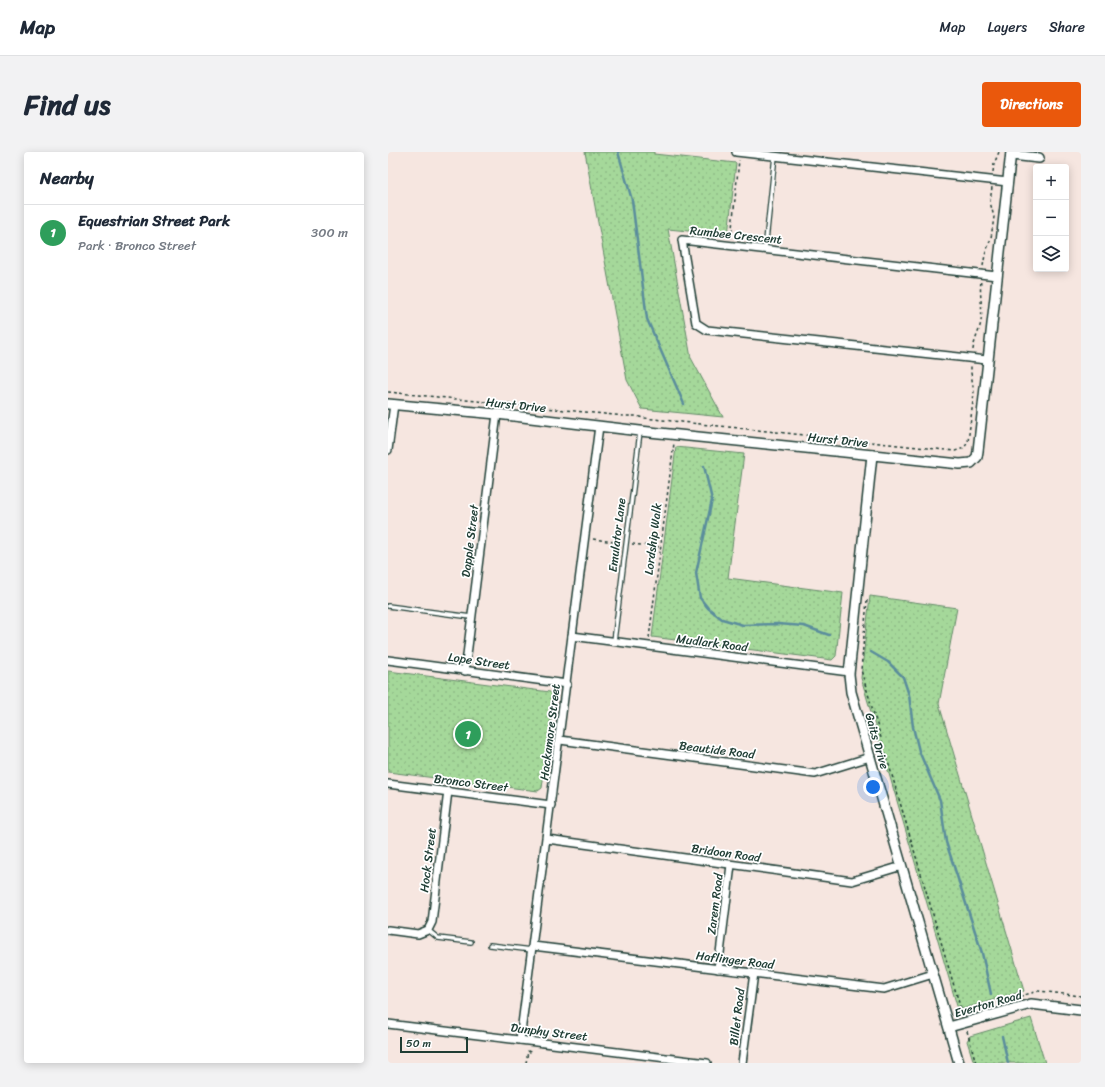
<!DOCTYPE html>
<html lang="en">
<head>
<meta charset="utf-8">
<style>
	:root { --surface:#fff; --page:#f2f2f3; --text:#1f2937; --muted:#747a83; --line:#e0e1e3; --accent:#ea580c }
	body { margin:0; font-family:Sriracha,sans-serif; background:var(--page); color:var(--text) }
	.controls { position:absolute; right:12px; top:12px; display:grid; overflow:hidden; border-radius:4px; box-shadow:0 2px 10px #0003 }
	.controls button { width:36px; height:36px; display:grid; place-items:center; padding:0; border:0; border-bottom:1px solid var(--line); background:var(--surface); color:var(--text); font:20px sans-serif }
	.scale { position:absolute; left:12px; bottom:10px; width:68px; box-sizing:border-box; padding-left:4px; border:2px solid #1f3d34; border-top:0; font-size:11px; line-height:14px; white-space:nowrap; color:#1f3d34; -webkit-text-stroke:3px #fff; paint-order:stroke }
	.you { position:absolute; left:485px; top:635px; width:14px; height:14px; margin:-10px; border:3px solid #fff; border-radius:50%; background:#1a73e8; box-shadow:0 0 0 6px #1a73e833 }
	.badge { display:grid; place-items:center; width:26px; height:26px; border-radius:50%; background:var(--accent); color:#fff; font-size:13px; font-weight:700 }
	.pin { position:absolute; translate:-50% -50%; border:2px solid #fff; box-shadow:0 1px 4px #0006 }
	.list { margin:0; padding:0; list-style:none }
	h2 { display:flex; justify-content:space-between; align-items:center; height:52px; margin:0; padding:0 16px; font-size:17px }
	h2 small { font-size:13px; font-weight:400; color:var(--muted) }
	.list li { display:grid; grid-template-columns:26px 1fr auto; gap:12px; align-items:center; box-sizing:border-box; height:56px; padding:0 16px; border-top:1px solid var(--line) }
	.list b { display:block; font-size:15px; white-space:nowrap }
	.list p { margin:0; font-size:13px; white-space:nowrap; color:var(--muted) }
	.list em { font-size:13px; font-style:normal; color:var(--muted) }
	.icon { flex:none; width:22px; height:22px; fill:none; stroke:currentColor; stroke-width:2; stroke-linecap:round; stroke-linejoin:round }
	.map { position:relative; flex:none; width:693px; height:911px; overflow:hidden; border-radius:4px }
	header { display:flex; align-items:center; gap:24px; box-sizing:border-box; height:56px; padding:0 20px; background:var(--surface); border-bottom:1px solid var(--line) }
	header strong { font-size:19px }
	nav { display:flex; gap:22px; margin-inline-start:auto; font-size:14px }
	.intro { display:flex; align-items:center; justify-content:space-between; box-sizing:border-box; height:96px; padding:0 24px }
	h1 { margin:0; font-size:28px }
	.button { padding:10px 18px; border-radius:4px; background:var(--accent); color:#fff; font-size:14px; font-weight:700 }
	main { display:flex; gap:24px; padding:0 24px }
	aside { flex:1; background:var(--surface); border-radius:4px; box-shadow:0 2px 10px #0003 }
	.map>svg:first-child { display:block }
</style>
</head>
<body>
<header>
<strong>Map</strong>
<nav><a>Map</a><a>Layers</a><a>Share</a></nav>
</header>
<div class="intro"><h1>Find us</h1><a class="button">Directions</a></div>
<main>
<aside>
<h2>Nearby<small></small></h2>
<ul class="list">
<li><span class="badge" style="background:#2e9e5b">1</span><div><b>Equestrian Street Park</b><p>Park · Bronco Street</p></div><em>300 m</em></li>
</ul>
</aside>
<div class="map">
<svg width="693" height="911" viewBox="0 0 693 911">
	<defs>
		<pattern id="park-dots" width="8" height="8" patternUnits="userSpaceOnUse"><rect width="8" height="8" fill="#a5d89a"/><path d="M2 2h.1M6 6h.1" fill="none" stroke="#8eba85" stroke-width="1.8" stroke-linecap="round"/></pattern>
	</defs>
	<rect width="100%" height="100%" fill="#f6e6e0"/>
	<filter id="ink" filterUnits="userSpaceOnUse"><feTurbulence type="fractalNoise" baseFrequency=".025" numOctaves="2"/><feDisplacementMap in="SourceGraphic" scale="8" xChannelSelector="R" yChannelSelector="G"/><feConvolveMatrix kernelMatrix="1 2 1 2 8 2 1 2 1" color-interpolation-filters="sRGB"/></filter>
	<g filter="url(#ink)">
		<!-- park -->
		<g fill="url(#park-dots)" stroke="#628a67">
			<polygon points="197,0 266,0 266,2 348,11 340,83 280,77 303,206 335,265 254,257 239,228"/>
			<polygon points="288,295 356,302 340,426 455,441 448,504 444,508 264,485"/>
			<polygon points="482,444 569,456 551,552 636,839 574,857 569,854 473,526"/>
			<polygon points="0,519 162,540 166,544 154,636 150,639 0,620"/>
			<polygon points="643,866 657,911 586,911 579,889 582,884"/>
		</g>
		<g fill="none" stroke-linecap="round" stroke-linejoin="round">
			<!-- stream -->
			<g stroke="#5a8d9c" stroke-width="2.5">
				<polyline points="230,0 244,48 259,167 296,252"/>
				<polyline points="316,314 324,348 308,421 312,446 320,456 334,467 355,473 390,472 416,474 441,483"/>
				<polyline points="483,500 500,510 515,525 521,543 525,575 531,599 552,648 558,690 594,801 603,842"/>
				<polyline points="614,884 620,911"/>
			</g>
			<defs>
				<g id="service">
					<polyline points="377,98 387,4"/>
					<polyline points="0,454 83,465"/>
					<polyline points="226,489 252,280"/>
					<polyline points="40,778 50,786 83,790"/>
					<polyline points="102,793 144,798"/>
				</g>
				<g id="minor">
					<polyline points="348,0 620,30"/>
					<polyline points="599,208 319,178 308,171 294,88 609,124"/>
					<polyline points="0,298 6,252"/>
					<polyline points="184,484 461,520"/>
					<polyline points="0,508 179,532"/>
					<polyline points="77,519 109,262"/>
					<polyline points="172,588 427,622 482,605"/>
					<polyline points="0,632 163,653"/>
					<polyline points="159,687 464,729 514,714"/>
					<polyline points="0,778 30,782 40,778 44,770 60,639"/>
					<polyline points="145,794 496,837 545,822"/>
					<polyline points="330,817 343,713"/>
					<polyline points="0,872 319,911"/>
					<polyline points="132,888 211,274"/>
					<polyline points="354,911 366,821"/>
				</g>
				<g id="tertiary">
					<polyline points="623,3 651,6"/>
					<polyline points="0,252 109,262 252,279 572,312 583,311 589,305 590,299 623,0"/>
					<polyline points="484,303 461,522 463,540 571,911"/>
					<polyline points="561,875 643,852 693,858"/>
				</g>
			</defs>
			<!-- service casing -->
			<use href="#service" stroke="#1f3d34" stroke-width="6"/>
			<!-- minor casing -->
			<use href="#minor" stroke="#1f3d34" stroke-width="10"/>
			<!-- tertiary casing -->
			<use href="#tertiary" stroke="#1f3d34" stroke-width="12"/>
			<!-- path -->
			<g stroke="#1f3d34" stroke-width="1.5" stroke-dasharray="3 3" stroke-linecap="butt">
				<polyline points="605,20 606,12 611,0"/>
				<polyline points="343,86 351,8"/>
				<polyline points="595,114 597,103 603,86 606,65 602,50 604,35"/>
				<path d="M585,198C586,189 590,182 592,174C596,159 591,144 593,129"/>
				<polyline points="0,240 236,264 248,264 256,266 567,299 576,296 580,290 586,241 583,221 583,214"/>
				<polyline points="205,387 233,391"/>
				<polyline points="244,392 272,395"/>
				<polyline points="479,448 473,518 574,861"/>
				<polyline points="261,486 286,291"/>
				<polyline points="574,860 651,839 693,844"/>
				<polyline points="579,879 588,911"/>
				<polyline points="138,911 140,899 142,900 142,898"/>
			</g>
			<!-- service -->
			<use href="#service" stroke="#fff" stroke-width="3.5"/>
			<!-- minor -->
			<use href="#minor" stroke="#fff" stroke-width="7"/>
			<!-- tertiary -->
			<use href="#tertiary" stroke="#fff" stroke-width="9"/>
		</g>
	</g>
	<g text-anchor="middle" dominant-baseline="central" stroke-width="3.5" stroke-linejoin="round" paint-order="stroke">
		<!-- street labels -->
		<g font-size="12" fill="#1f3d34" stroke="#fff">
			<text transform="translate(348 83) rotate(6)">Rumbee Crescent</text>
			<text transform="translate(128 253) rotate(6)">Hurst Drive</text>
			<text transform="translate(450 288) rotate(6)">Hurst Drive</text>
			<text transform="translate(229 383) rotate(-83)">Emulator Lane</text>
			<text transform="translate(265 387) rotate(-83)">Lordship Walk</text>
			<text transform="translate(82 389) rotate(-83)">Dapple Street</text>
			<text transform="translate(324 491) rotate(7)">Mudlark Road</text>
			<text transform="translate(91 509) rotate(8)">Lope Street</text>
			<text transform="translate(162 580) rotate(-83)">Hackamore Street</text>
			<text transform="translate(489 589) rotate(74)">Gaits Drive</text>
			<text transform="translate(329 598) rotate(7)">Beautide Road</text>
			<text transform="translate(83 631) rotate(7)">Bronco Street</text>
			<text transform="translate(338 701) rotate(8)">Bridoon Road</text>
			<text transform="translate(40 708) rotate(-83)">Hock Street</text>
			<text transform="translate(327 752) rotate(-83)">Zarem Road</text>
			<text transform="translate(347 808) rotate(7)">Haflinger Road</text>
			<text transform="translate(600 852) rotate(-16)">Everton Road</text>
			<text transform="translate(349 865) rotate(-83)">Billet Road</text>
			<text transform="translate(161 880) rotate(7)">Dunphy Street</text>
		</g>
	</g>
</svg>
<div class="controls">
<button>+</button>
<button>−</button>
<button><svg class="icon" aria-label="layers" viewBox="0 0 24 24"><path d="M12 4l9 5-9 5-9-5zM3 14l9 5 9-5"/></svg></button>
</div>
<div class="scale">50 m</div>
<div class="you"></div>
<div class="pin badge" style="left:80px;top:582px;background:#2e9e5b">1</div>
</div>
</main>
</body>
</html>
